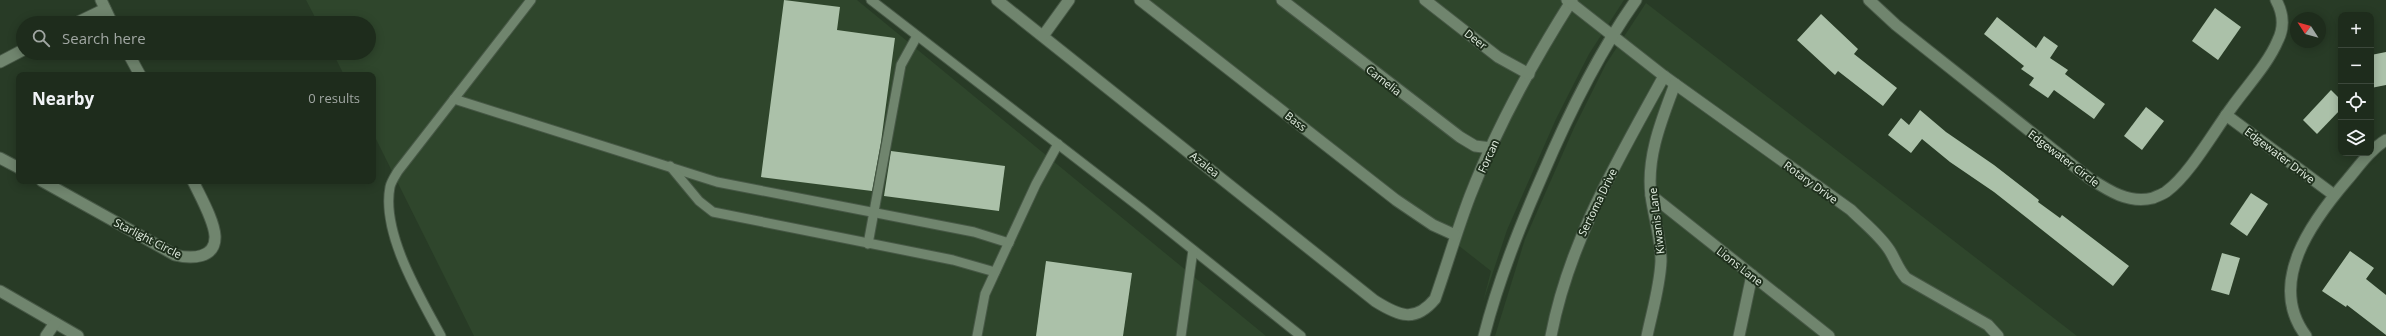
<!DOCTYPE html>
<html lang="en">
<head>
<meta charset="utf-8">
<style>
	:root { --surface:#1e2c1c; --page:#263425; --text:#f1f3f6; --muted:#a1a7a3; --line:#3c483b }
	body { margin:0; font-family:"Open Sans",sans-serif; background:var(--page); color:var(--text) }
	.controls { position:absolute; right:12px; top:12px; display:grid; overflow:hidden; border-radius:8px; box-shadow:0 2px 10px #0003 }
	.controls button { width:36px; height:36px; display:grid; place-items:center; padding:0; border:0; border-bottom:1px solid var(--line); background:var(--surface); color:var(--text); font:20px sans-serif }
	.compass { position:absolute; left:2290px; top:12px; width:36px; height:36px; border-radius:50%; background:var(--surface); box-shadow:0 2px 10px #0003; rotate:306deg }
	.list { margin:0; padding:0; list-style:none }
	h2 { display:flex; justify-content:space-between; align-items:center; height:52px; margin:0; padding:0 16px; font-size:17px }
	h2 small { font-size:13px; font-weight:400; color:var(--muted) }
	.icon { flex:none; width:22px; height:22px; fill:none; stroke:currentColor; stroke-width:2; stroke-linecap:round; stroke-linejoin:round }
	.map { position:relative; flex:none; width:2386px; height:336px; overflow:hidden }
	.search { position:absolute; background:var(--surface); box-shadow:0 2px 10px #0003; left:16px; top:16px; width:360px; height:44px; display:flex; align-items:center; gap:10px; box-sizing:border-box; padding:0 14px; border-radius:22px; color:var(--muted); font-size:15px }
	.panel { position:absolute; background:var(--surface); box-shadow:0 2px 10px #0003; left:16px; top:72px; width:360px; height:112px; border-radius:8px }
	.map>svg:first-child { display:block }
</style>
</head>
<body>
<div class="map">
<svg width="2386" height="336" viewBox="0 0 2386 336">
	<rect width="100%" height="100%" fill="#283b26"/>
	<!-- built -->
	<g fill="#2f462c">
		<polygon points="306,0 857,0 1266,336 474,336 373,133 373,75 344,75 333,53 369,53 369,23 318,23"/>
		<polygon points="1146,0 1624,0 1589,54 1556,119 1507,230 1483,302 1491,271"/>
		<polygon points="1646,3 2077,336 1495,336 1525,239 1574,128 1606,64"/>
	</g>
	<!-- building -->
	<g fill="#abc1a9">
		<polygon points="784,0 840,7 837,30 895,38 881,142 872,191 761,177"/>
		<polygon points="2215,8 2241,27 2218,60 2192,41"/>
		<polygon points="1821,14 1858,49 1854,54 1897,88 1883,106 1838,71 1835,75 1797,40"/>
		<polygon points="1997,17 2036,48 2044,36 2058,46 2050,58 2068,70 2065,74 2105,104 2094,119 2054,90 2048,98 2029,85 2034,78 2021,69 2024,66 1984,34"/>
		<polygon points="2386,52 2386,85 2371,88 2371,55"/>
		<polygon points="2331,90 2341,100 2341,109 2317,134 2303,120"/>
		<polygon points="2146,107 2164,121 2142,150 2124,136"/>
		<polygon points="1920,110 1946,132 1994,165 2039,200 2038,202 2060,218 2062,215 2129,266 2113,286 1994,192 1950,162 1922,139 1911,153 1888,135 1901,118 1909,125"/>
		<polygon points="891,151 1005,166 999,211 884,196"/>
		<polygon points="2251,193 2268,204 2247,236 2230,224"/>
		<polygon points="2350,251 2374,268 2366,279 2386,295 2386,335 2347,305 2346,307 2322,291"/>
		<polygon points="2222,253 2240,258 2229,295 2211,290"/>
		<polygon points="1046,261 1132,273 1123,336 1036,336"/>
	</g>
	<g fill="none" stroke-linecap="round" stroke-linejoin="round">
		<defs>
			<g id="service">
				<polyline points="871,0 1142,209 1301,336"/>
				<polyline points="454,99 717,182 974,232 1009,243"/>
				<polyline points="670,166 699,201 713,212 953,260 995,272"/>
				<polyline points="868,244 901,65 917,36"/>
				<path d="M441,336C420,297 381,233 390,187C391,182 395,176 398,171L531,0"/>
				<polyline points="977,336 985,294 1036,184 1058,144"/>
				<polyline points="1181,336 1193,250"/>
			</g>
			<g id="minor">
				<polyline points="101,0 112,23"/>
				<path d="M997,0L1375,301C1399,316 1415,323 1435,299C1447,265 1457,230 1470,196C1496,129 1534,60 1572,0"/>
				<polyline points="1140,0 1396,200 1433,225 1455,235"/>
				<polyline points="1282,0 1460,137 1475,146 1491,148"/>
				<polyline points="1425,0 1498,57 1529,74"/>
				<path d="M1567,0L1664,76L1851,210C1864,223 1880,235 1890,251C1896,261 1898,269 1906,278L1988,325L1998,336"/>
				<path d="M1869,0L1896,25L2089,178C2109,191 2129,204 2153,198C2157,196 2164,194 2167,191C2190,174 2214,131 2232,107C2247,86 2268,64 2278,40C2285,26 2283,13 2276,0"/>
				<polyline points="76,23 105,9"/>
				<polyline points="1043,36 1069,0"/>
				<polyline points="128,53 140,75"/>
				<polyline points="0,62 23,50"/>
				<polyline points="2226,115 2334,195"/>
				<polyline points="0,158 19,168"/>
				<path d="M42,181L175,255C191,259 216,259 215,236C214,220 200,196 193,181"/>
				<polyline points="1651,195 1829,336"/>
				<polyline points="0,291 78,336"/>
				<polyline points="46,336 55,323"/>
				<path d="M1551,336C1569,241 1618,160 1664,76"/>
				<path d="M1647,336C1652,312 1660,286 1661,261C1661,238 1654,218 1651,196C1646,157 1662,119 1675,84"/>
				<polyline points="1739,336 1752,275"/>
				<path d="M2306,336C2266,283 2312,221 2348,179C2359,166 2371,149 2386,140"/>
			</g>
			<path id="secondary" d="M1484,336C1498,281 1519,228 1542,176C1568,115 1597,55 1636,0"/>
		</defs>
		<!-- service casing -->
		<use href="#service" stroke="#475846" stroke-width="11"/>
		<!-- minor casing -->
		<use href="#minor" stroke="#475846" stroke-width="13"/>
		<!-- secondary casing -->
		<use href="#secondary" stroke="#475846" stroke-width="13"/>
		<!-- service -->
		<use href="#service" stroke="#70856e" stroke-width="9"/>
		<!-- minor -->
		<use href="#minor" stroke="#70856e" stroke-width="11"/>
		<!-- secondary -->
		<use href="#secondary" stroke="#70856e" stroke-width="11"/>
	</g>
	<g text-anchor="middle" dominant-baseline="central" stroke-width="4" stroke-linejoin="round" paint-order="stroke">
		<!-- street labels -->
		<g font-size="11" fill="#e5f1e4" stroke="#1f301d">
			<text transform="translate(1476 39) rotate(38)">Deer</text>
			<text transform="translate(1384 80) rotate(38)">Camelia</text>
			<text transform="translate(1296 121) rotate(38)">Bass</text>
			<text transform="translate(2280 155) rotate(37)">Edgewater Drive</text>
			<text transform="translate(1488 156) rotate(-65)">Forcan</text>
			<text transform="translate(2064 158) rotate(37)">Edgewater Circle</text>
			<text transform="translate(1205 164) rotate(38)">Azalea</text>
			<text transform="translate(1811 182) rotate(36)">Rotary Drive</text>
			<text transform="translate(1597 202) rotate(-64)">Sertoma Drive</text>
			<text transform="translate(1656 221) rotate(-97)">Kiwanis Lane</text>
			<text transform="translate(148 238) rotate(27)">Starlight Circle</text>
			<text transform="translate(1740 266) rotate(38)">Lions Lane</text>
		</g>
	</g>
</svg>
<div class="controls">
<button>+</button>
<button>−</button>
<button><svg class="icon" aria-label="locate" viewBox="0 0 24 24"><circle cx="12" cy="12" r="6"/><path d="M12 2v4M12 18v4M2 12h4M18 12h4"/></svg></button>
<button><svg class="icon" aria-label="layers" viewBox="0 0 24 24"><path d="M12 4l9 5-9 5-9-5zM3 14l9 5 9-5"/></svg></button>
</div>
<svg class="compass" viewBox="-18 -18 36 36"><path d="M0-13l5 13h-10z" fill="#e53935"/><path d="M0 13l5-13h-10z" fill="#a1a7a3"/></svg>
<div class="search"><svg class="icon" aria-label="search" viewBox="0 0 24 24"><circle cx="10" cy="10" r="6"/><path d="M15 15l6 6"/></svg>Search here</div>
<section class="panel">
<h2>Nearby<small>0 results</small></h2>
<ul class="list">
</ul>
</section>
</div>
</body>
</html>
